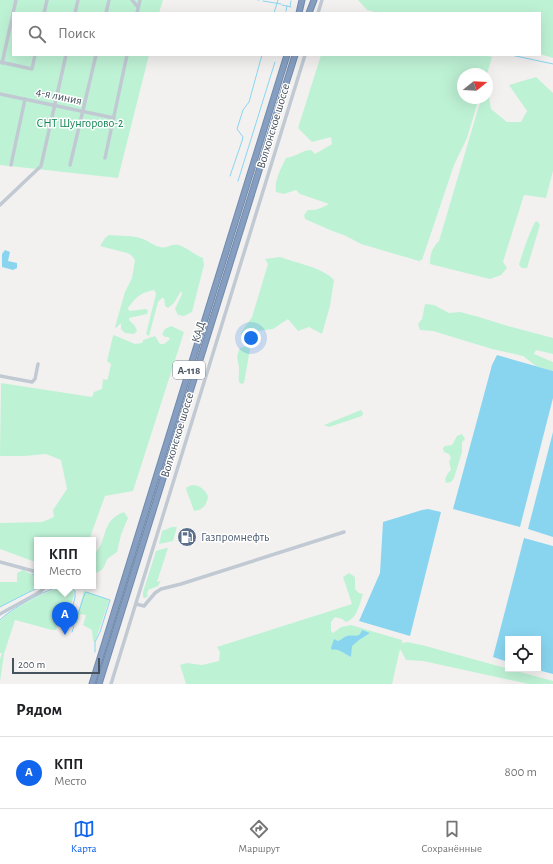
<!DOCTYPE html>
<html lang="ru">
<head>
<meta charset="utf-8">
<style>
	:root { --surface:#fff; --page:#f6f6f6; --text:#202124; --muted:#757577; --line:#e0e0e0; --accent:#1164ec }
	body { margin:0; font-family:"Alegreya Sans",sans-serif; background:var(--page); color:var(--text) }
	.controls { position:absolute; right:12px; bottom:12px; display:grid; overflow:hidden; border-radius:0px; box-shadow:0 4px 16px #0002 }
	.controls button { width:36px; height:36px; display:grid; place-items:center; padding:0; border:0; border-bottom:1px solid var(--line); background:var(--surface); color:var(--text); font:20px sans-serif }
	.compass { position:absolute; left:457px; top:68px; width:36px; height:36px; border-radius:50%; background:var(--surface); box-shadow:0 4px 16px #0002; rotate:72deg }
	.scale { position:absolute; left:12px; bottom:10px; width:88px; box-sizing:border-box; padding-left:4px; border:2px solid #47525f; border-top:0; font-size:11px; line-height:14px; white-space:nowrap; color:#47525f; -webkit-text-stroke:3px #fff; paint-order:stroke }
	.you { position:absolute; left:251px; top:338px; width:14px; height:14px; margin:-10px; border:3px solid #fff; border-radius:50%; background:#1a73e8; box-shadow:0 0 0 6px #1a73e833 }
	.badge { display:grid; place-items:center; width:26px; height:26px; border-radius:50%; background:var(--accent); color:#fff; font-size:13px; font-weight:700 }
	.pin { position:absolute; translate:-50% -33px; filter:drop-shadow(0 1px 2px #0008) }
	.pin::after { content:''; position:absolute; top:21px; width:14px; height:12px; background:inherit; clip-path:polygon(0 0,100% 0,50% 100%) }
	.popup { position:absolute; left:34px; top:537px; width:62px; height:52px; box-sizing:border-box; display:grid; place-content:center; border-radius:0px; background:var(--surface); filter:drop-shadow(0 1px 3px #0005); font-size:13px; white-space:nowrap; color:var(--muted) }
	.popup b { font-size:15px; color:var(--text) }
	.popup::after { content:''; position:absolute; left:50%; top:100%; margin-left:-8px; border:8px solid transparent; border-top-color:var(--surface) }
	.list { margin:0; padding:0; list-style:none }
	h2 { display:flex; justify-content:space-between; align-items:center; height:52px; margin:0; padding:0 16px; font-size:17px }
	h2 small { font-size:13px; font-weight:400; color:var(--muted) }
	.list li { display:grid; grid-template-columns:26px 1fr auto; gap:12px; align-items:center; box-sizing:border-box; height:72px; padding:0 16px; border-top:1px solid var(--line) }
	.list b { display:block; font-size:15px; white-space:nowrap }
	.list p { margin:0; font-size:13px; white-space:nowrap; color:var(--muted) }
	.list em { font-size:13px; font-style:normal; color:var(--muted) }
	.icon { flex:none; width:22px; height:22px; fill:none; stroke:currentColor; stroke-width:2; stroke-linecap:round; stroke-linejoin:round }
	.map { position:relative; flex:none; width:553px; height:684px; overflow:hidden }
	.search { position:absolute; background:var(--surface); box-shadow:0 4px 16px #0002; left:12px; right:12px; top:12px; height:44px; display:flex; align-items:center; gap:10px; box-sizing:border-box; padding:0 14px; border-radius:0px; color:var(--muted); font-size:15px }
	.sheet { height:124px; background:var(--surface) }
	nav { display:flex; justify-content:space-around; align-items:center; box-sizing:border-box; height:56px; border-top:1px solid var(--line); background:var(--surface); font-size:11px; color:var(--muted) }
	nav a { display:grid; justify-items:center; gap:2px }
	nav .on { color:var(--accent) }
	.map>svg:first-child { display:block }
</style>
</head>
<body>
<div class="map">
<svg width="553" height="684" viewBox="0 0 553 684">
	<rect width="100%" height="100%" fill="#f3f1f0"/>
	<!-- green -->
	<g fill="#bef2d5">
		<polygon points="0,0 163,0 159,13 13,13 13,55 149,55 118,178 0,165"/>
		<polygon points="358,0 553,0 553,58 540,54 540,13 378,13 367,10"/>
		<path d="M321,55H484L492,57L487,74H463V98H479L467,138L454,165L422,260L419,261L361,244L346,236L330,230L305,219L304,215L308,210C319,210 320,208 329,204L300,194L296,190L284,194L276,192C274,181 281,168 286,158C296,157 302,150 311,150L315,154L332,144L331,137L312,142L298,128Z"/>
		<path d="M536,77L553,93V171L546,198L524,195L503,262L507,268L501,275L490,279L430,264C430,254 432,248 439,241L478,109L482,98H487V84L491,109L507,122H521L527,111L509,85Z"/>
		<path d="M536,221L538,222L540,225L527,268H522L519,265C521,257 531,227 536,221Z"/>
		<path d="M109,235C120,236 133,235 143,239C149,241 154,246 160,247C167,249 172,243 178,245C187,247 194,255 203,258L204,265L192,312L184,316L178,315L175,309L182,294L181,291L174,303L168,308L165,306L164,298H162L158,302L149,336L146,334L156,294L154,290C140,293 136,297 128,308L129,311L146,309L148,311L147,314L129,318V320L135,326L137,331L134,334L125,333L121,329V323L116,328L115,327L125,292L132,278L135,260L131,255L127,253L100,246L105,238Z"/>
		<path d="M280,257C296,263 324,268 334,280L330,306L322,334L309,327L298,331L288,319L273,329L258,331L251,338L240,334L252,317L268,264L265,259Z"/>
		<polygon points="425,304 434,305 449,313 460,312 479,317 508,326 553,338 553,354 536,350 534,354 553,362 553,371 536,366 523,356 492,349 433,331 420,330 418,324 422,319"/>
		<polygon points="171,326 184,332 133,491 105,496 89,540 37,540 37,560 35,562 0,549 0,523 42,522 54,517 53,510 67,489 61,460 46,454 24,456 0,456 1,383 92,397 94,392 102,389 103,379 107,380 108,378 111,364 107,361 113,336 114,335 135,344 142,343 143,340 155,336 160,344 164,344 170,339 168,337 165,337 162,334 165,329"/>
		<path d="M246,346L250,349L244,383L241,384L239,382C238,378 239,375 239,371C240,361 234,360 240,348Z"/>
		<polygon points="361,410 363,413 362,416 329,427 324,425"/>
		<polygon points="462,434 465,439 462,442 462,452 454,478 451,482 446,483 445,479 448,473 451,470 449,461 451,458 449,454 444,452 443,448 445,446 452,445 457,436"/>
		<path d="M192,485C200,485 204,489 208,496C207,505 203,510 194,511L186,489L187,487Z"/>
		<path d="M124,512L128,518L121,535L117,552L107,559C104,568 103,572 93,573V555C109,542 99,521 124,512Z"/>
		<polygon points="172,527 177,527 173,541 159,544 162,531"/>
		<polygon points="166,548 168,548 157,582 161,581 158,586 148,590 147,594 148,596 145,598 143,598 143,592 156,551"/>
		<polygon points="23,570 37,577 37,586 40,586 0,607 0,582 17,582 17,573"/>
		<path d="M349,573L355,577V589L359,593L363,594C360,603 357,619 346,622L342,619L335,617L331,622V631L333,633L341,627L351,625L402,640V643L407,642L422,645L553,681V684H529L423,661L406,660L400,649L392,684H186L180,665L187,663L202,665L219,661L220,652L217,647L352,604L343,577Z"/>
		<path d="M61,587L70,588L73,591L74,595L66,621L59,619L56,630H52L15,620L4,654L0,682V659L2,653H0V621C10,610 46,591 61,587Z"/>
		<polygon points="84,591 88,592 109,600 95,642 93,641 92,630 83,625 86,615 80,614 77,623 75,623"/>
	</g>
	<!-- water -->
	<g fill="#89d5f0">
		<polygon points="5,250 10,252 8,261 17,263 17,268 13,270 2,267 2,254"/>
		<polygon points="497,355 553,371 553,398 520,527 453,509 492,365"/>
		<polygon points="553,432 553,537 528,529"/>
		<polygon points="428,509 441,512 410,636 359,621 380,573 383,522 422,510"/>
		<polygon points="524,538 553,546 553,674 534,669 538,669 538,639 508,639 508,662 493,657"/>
		<path d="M362,630L370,633L359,640L352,646L351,657C345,654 338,648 332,650L331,648L334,639L338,641C341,640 344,637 347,636C354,634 359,639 362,630Z"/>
	</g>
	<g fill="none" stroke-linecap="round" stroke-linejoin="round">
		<!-- stream -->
		<g stroke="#89d5f0" stroke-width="1">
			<polyline points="258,0 259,0"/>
			<polyline points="263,1 281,4"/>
			<polyline points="282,5 291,7"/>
			<polyline points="290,6 291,1"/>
			<polyline points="286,11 287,6"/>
			<polyline points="274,13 278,0"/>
			<polyline points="511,55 553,64"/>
			<polyline points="230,176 242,141 243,137 237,129 243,110 249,102 262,55"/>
			<polyline points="238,181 275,62"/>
			<polyline points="32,574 37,576"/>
			<polyline points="0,607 41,586"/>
			<path d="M0,620C9,610 48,588 60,587C65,586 71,587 75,591V598L65,630"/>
			<polyline points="75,623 85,593 86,592 110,600 100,632 95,642 95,652"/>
			<polyline points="72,632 74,626"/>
		</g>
		<defs>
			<g id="highway">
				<polyline points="299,13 302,0"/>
				<polyline points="309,13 314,0"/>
				<polyline points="92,684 287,55"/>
				<polyline points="99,684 295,55"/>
			</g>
		</defs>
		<!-- highway casing -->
		<use href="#highway" stroke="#718aad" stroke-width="7"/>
		<!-- minor -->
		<g stroke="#c1cad3" stroke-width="3.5">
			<polyline points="132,0 138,7"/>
			<polyline points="13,13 16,0"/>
			<polyline points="44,13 47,0"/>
			<polyline points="75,13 78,0"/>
			<polyline points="106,13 109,0"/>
			<polyline points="137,13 140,0"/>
			<polyline points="318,13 322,0"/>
			<polyline points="0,62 32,69 35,55"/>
			<polyline points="2,63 13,14"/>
			<polyline points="0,94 114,118"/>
			<polyline points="105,158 127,55"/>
			<polyline points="11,165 25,99"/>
			<polyline points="70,165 96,55"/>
			<polyline points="0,205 41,166 66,55"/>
			<polyline points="0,376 32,382 35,379 38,364"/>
			<polyline points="0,562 37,572"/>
			<polyline points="136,604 144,606 155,593 161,589 181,584 344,532"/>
			<polyline points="0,614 40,592 46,586"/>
			<polyline points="111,684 305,55"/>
		</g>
		<!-- highway -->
		<use href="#highway" stroke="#869fc1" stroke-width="5"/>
	</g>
	<!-- icons -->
	<defs>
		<symbol id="fuel-disc" viewBox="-11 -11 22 22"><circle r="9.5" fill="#5c6f8a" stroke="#fff"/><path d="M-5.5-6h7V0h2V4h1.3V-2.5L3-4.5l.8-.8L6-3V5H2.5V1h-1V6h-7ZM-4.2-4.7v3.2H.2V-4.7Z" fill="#fff"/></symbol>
	</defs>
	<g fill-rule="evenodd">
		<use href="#fuel-disc" x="176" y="526" width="22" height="22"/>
	</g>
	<g text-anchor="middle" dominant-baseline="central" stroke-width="3" stroke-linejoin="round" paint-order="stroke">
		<!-- shield labels -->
		<rect fill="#fff" stroke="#7e868f" stroke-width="1" x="173" y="361" width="32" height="18" rx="3"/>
		<g font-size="11" font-weight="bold" fill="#47525f">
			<text x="189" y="370">А-118</text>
		</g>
		<!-- street labels -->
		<g font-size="12" fill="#47525f" stroke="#fff">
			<text transform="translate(59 96) rotate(12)">4-я линия</text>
			<text transform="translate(273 126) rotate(-73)">Волхонское шоссе</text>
			<text transform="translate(198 332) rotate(-73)">КАД</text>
			<text transform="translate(177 435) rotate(-73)">Волхонское шоссе</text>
		</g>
		<!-- park labels -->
		<g font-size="12" fill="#138553" stroke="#fff">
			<text x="80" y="123">СНТ Шунгорово-2</text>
		</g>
		<!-- service labels -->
		<g font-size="12" fill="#4e5e75" stroke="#fff" text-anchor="start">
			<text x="201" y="537">Газпромнефть</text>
		</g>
	</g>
</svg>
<div class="controls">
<button><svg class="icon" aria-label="locate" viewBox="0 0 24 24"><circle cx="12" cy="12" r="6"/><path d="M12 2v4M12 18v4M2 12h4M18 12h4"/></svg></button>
</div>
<svg class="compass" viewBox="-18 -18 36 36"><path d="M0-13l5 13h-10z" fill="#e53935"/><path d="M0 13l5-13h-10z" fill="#757577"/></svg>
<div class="scale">200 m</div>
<div class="you"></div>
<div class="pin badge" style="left:65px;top:635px">A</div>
<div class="popup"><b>КПП</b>Место</div>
<div class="search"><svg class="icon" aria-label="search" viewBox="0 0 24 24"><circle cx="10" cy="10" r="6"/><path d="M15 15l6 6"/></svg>Поиск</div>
</div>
<section class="sheet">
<h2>Рядом<small></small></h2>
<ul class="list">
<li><span class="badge">A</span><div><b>КПП</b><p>Место</p></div><em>800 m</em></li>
</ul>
</section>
<nav>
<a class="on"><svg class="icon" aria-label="map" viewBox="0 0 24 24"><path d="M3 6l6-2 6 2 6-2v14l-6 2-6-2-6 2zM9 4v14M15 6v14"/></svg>Карта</a>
<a><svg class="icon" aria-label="directions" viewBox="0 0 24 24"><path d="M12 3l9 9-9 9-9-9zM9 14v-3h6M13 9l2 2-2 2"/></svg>Маршрут</a>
<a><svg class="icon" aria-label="saved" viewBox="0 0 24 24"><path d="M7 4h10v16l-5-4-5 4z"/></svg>Сохранённые</a>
</nav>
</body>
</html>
